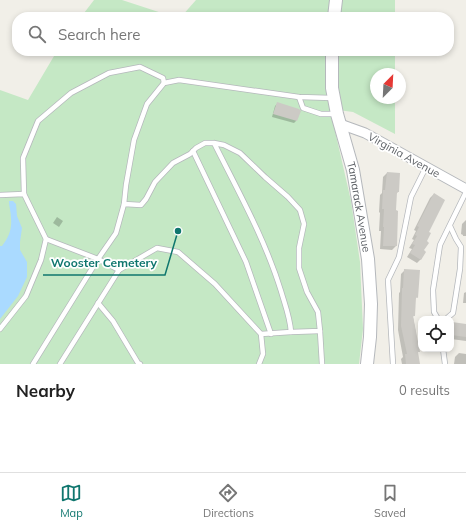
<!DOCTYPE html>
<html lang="en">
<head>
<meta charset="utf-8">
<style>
	:root { --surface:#fff; --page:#f6f6f6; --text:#222; --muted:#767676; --line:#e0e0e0; --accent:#0f766e }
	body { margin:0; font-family:Mulish,sans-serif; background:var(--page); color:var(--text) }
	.controls { position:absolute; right:12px; bottom:12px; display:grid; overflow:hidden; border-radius:8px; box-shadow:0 2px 6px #0003 }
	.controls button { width:36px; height:36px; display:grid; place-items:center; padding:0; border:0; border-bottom:1px solid var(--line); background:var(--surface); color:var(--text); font:20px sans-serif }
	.compass { position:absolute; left:370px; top:68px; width:36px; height:36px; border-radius:50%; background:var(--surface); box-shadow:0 2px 6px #0003; rotate:24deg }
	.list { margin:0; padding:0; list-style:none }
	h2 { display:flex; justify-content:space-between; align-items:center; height:52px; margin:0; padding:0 16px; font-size:17px }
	h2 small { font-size:13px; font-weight:400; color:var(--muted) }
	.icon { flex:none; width:22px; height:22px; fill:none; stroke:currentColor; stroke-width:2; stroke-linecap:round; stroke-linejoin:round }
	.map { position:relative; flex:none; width:466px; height:364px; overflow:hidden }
	.search { position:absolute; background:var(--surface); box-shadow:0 2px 6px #0003; left:12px; right:12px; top:12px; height:44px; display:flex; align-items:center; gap:10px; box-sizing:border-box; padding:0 14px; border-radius:16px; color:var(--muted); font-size:15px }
	.sheet { height:108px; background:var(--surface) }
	nav { display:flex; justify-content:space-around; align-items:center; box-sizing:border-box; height:56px; border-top:1px solid var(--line); background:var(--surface); font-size:11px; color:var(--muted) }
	nav a { display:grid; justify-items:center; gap:2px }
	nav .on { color:var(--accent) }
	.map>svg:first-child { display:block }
</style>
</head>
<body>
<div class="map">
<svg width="466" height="364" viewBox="0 0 466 364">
	<rect width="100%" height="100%" fill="#f1efe8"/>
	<!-- green -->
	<g fill="#c5e8c5">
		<polygon points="94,0 122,0 174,17 81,17"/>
		<polygon points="196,0 395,0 395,17 181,17"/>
		<polygon points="57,51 395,51 395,74 376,74 376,98 395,98 395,134 353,112 330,109 351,201 360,262 363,329 359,364 0,364 0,90 28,100"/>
	</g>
	<!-- water -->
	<path fill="#aadaff" d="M9,201H13L16,204L17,216L22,228L20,242V250L27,262V277L18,296L0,319V246H2C9,237 12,229 11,218C11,212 9,207 9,201Z"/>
	<!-- shadow -->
	<g fill="#0003">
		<polygon points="278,103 299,111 296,121 294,123 272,117 275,106"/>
		<polygon points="387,173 398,192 396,194 395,210 396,246 392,250 380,249 381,231 379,231 380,213 379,212 380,195 382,193 383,177"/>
		<polygon points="434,194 428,232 421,259 417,263 407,257 412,249 409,248 414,240 412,239 416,231 414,230 430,198"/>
		<polygon points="57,217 63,221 59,227 53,223"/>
		<polygon points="466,220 466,236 463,236 463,235 461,234 462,224"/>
		<polygon points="405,270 417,297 415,299 414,315 413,317 419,351 417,353 419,364 402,364 401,359 403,357 398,330 399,293 400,292 401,274"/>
		<polygon points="466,289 466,303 463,303 464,293 466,292"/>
		<polygon points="453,323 466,325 466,341 451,339 451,325"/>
		<polygon points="459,353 466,354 466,364 454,364 455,357"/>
	</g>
	<!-- building -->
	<g fill="#cccac5">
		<polygon points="277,102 299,109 301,111 297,121 273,114"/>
		<polygon points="387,172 400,173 399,192 397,192 396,210 398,211 397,246 383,246 384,227 383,227 384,209 382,209 383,190 385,190"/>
		<polygon points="434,193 445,200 429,232 431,233 427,241 429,243 424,250 426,252 421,260 410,253 415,245 412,244 417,236 415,235 419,227 417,226"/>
		<polygon points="404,269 420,270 418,298 416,297 415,316 413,316 420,352 418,352 420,364 406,364 405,354 407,354 401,326 402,288 403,288"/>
		<polygon points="452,322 466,324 466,337 451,335"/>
	</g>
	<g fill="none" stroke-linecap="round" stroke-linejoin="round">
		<defs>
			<g id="service">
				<polyline points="299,97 303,108 321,114 337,114"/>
				<polyline points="193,151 246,262 271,334"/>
				<polyline points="24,194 23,158 38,121 71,93 109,73 140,67 163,78 164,83"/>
				<polyline points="0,195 24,194 46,239 41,260 26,296 0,329"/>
				<polyline points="124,204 126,185 134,140 147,104 164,83 179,80 299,97 332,98"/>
				<polyline points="46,239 98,259 119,270 60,364"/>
				<polyline points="119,270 157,248 178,252 215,284 261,334 263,354 259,364"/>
				<polyline points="98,303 113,321 138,363 140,364"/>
				<polyline points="438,319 434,312 433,290 440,245 466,192"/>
				<polyline points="446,319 453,313 460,269 461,247 456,239 450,226"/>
				<polyline points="320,331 322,364"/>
				<polyline points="261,334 291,332"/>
				<polyline points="443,349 445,364"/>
				<path d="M33,364L98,259L116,233L124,204L141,205L146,199L155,182L173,163L190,154L196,148L205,143H214L224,145L240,153L265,177L288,197L300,210L304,224L299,248V268L307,292L318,312L320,331L291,332C290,317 285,305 281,291C265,239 238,191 214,143"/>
				<polyline points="393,364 388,280 399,257 411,197 426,167"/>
			</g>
			<polyline id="minor" points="340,124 365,133 466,189"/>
			<g id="tertiary">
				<polyline points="334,17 336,0"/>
				<path id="s1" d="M332,51V88L337,114L353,170L368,259L371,304L370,337L367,364"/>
			</g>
		</defs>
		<!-- service casing -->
		<use href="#service" stroke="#b5b8bc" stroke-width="6"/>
		<!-- minor casing -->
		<use href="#minor" stroke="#b5b8bc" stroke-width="11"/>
		<!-- tertiary casing -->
		<use href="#tertiary" stroke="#b5b8bc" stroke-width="14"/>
		<!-- service -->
		<use href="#service" stroke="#fff" stroke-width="4.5"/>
		<!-- minor -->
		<use href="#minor" stroke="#fff" stroke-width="9"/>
		<!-- tertiary -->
		<use href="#tertiary" stroke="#fff" stroke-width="12"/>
	</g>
	<g text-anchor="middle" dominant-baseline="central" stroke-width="3.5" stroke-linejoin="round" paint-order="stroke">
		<!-- street labels -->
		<g font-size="11" fill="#5f6368" stroke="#fff">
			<text transform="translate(404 155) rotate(29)">Virginia Avenue</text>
			<text stroke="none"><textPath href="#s1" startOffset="159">Tamarack Avenue</textPath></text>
		</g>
	</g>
	<!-- callouts -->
	<path fill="none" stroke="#0f766e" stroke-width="1.5" d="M178 231L165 275H43"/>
	<circle fill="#0f766e" stroke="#fff" stroke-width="1.5" cx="178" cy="231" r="4"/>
	<g font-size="12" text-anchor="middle" font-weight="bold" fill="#0f766e" stroke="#fff" stroke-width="3.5" stroke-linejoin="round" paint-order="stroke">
		<text x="104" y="267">Wooster Cemetery</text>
	</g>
</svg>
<div class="controls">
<button><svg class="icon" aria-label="locate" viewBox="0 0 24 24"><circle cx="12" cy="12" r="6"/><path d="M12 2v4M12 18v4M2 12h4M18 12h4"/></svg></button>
</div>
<svg class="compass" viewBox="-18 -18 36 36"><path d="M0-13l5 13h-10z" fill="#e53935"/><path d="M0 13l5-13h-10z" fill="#767676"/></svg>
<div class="search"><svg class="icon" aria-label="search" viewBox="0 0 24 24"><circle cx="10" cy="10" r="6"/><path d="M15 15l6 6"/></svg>Search here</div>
</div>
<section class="sheet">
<h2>Nearby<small>0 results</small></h2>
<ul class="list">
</ul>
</section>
<nav>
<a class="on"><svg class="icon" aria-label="map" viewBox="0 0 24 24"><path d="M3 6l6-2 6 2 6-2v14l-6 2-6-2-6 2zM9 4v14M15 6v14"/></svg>Map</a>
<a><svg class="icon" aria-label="directions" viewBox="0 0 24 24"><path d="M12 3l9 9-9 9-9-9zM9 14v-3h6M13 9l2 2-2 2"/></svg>Directions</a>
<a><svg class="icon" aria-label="saved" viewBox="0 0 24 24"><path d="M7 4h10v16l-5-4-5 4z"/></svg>Saved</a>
</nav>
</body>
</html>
